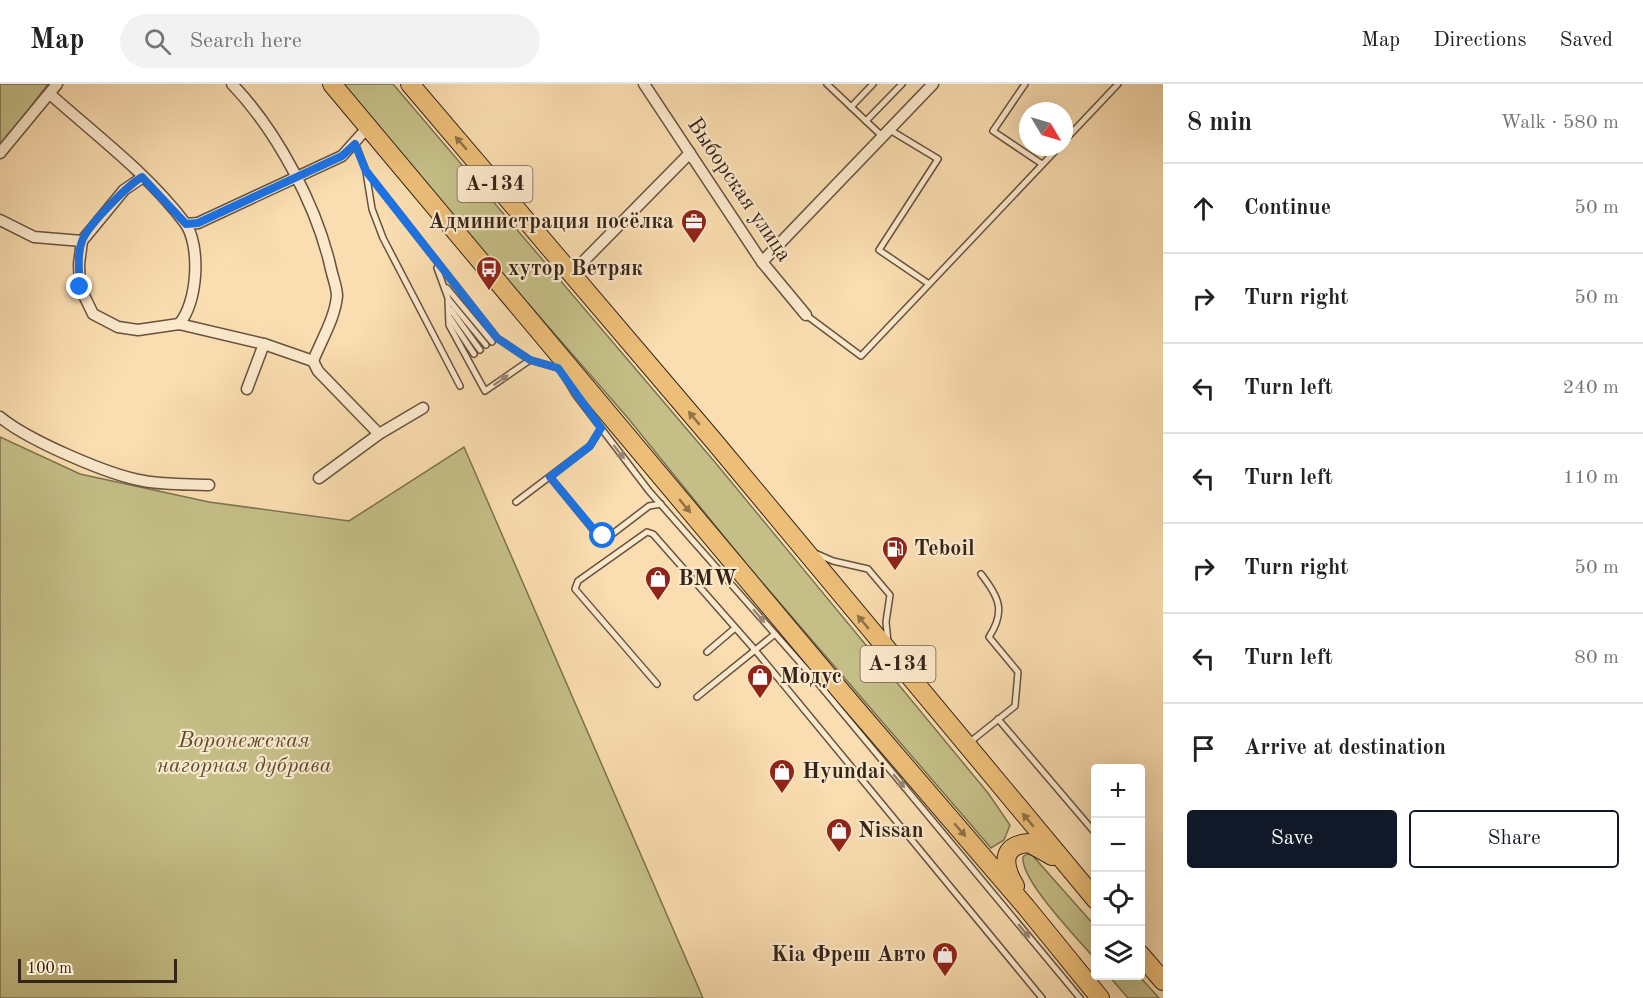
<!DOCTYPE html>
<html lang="en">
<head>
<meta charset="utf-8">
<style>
	:root { --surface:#fff; --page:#f2f2f2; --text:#222; --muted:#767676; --line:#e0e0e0; --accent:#111827 }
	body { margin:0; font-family:"Old Standard TT",serif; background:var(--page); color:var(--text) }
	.controls { position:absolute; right:18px; bottom:18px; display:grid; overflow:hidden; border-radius:6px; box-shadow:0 6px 24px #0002 }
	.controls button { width:54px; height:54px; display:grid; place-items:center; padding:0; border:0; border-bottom:2px solid var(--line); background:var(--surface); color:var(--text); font:30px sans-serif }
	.compass { position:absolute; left:1019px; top:18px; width:54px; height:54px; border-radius:50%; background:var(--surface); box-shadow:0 6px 24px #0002; rotate:128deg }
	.scale { position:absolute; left:18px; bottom:15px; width:159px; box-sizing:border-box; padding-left:6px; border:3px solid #342419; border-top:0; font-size:16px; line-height:21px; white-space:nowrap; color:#342419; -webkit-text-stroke:4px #fce9cc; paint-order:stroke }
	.stop { position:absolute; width:18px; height:18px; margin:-14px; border:4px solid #1a73e8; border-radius:50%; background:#fff }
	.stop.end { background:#1a73e8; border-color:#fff; box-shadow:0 2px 6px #0008 }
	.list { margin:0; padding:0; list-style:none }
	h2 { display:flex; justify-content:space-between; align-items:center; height:78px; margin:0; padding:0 24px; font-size:26px }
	h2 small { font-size:20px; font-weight:400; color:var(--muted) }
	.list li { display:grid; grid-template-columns:39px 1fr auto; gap:18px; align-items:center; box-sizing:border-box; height:90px; padding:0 24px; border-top:2px solid var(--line) }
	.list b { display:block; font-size:22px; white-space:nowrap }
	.list em { font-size:20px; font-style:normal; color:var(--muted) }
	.actions { display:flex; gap:12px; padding:18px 24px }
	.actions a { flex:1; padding:14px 0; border:2px solid var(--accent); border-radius:6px; text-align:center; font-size:21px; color:var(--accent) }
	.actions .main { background:var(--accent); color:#fff }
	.icon { flex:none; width:33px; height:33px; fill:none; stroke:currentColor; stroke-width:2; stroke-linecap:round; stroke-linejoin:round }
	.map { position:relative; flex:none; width:1163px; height:914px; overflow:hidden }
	header { display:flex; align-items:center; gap:36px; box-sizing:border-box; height:84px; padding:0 30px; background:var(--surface); border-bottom:2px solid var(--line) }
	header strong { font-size:28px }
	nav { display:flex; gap:33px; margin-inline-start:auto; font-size:21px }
	.search { width:420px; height:54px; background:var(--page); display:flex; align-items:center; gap:15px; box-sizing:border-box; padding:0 21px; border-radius:33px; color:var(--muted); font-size:22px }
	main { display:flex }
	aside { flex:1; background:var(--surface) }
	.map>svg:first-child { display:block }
</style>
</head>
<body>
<header>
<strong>Map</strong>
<div class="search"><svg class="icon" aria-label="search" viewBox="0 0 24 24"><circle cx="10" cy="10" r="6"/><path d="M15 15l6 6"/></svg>Search here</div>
<nav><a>Map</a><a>Directions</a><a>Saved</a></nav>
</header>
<main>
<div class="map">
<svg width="1163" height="914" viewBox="0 0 1163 914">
	<rect width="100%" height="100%" fill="#faddb0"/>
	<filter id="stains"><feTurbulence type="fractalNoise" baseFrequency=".00333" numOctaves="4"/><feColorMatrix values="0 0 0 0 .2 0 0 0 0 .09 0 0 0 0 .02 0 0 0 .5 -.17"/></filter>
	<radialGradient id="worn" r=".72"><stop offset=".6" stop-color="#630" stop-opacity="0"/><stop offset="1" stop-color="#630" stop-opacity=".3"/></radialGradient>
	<!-- green -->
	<g fill="#c5bf87" stroke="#7c7250" stroke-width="1.5">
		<polygon points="0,0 48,0 0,63"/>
		<polygon points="343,0 393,0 714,377 988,709 1010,741 1004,756 991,764 748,482 627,333 383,53"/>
		<polygon points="0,353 80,390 209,418 349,437 464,363 703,914 0,914"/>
		<path d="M1027,770L1032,771L1095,842V875C1079,856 1020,796 1023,773Z"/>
		<polygon points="1109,892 1139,892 1159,914 1128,914"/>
	</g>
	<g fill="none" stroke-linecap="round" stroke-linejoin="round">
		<defs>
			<g id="lane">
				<polyline points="827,0 866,37 902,0"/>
				<polyline points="1025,0 993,47 1042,80"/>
				<polyline points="851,23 873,0"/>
				<polyline points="866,37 882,52"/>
				<polyline points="890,46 938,75 879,166 929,200"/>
				<polyline points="1064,57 1118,0"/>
				<polyline points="355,59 366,87 497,254 530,276 558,284"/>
				<polyline points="366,88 372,125 383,154 460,302"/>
				<polyline points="437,184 448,214 449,241 485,307 530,276"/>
				<polyline points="447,204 492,258"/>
				<polyline points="449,216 486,261"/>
				<polyline points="451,226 480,266"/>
				<polyline points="806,231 861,272 1059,63"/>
				<polyline points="450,234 474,270"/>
				<polyline points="557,280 575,310 649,407 812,592 1080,914"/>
				<polyline points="550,393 595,448 603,452 611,451 649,422 661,420"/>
				<polyline points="516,418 590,362 601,344"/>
				<polyline points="817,470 833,477 868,485 890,511 886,538 888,558"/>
				<polyline points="707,568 735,544"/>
				<polyline points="657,600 575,505 578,497 647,448 653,450 755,566 1042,914"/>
				<polyline points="697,613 775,550"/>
				<polyline points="998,635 1096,750"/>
				<path d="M970,658L1015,622L1018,588L989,553C1006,527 999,513 981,490"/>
			</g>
			<g id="street">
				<path d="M232,0C277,47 317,122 331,185C333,194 337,204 337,212C335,234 321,257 313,277"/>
				<polyline points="644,0 762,178 806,231"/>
				<path d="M51,11C96,51 148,90 185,139C201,161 198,219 179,240"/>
				<polyline points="0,69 57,0"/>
				<polyline points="143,93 124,106 82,157 79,180 80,203 93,230 118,243 138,246 179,240 264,260 313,277 318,287 379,350 423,324"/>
				<polyline points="0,136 34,153 82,157"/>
				<polyline points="186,140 198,139 342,72 368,43"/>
				<polyline points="762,178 933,0"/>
				<polyline points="571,190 690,69"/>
				<polyline points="247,305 264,260"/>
				<path d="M0,333C28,356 108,391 144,397C165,401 188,400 209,401"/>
				<polyline points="319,394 379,350"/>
			</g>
			<g id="highway">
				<polyline points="332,0 845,612 1026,823 1100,914"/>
				<polyline points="410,0 713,356 1096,816"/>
				<path d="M1015,802C1003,782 1000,761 1029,759L1052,772"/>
				<polyline points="1140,870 1163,897"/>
			</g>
		</defs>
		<!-- lane casing -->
		<use href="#lane" stroke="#66523f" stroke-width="8"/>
		<!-- street casing -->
		<use href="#street" stroke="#66523f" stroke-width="13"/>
		<!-- highway casing -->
		<use href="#highway" stroke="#342419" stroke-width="20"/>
		<!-- lane -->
		<use href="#lane" stroke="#fce9cc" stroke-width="5"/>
		<!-- street -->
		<use href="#street" stroke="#fce9cc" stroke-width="10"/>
		<!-- highway -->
		<use href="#highway" stroke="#edbe78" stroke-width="18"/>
	</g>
	<!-- one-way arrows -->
	<defs><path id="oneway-solid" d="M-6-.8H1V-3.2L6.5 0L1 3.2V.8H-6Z" transform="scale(1.5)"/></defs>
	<g fill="#907148">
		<use href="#oneway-solid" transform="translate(461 59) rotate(-131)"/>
		<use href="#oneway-solid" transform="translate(694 334) rotate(-130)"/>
		<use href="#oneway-solid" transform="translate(685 422) rotate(50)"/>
		<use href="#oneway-solid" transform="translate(863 538) rotate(-130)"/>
		<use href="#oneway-solid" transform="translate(1028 736) rotate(-130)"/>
		<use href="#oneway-solid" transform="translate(960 746) rotate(49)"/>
	</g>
	<g fill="#988672">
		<use href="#oneway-solid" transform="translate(501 296) rotate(-35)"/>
		<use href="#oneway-solid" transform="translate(619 368) rotate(52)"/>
		<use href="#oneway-solid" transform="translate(759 532) rotate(49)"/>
		<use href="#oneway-solid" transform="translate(899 697) rotate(50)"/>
		<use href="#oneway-solid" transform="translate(1024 847) rotate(50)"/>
	</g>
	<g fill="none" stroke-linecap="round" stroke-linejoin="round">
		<!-- route -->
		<path stroke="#1a73e8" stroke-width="8" d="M80,203C79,188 77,171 82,157C88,141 128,101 142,93L186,140L198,139L342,72L355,60L366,87L497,254L530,276L558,284L601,344L590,362L550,393L595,447L603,452"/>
	</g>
	<!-- icons -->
	<defs>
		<symbol id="office-pin" viewBox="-11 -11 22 30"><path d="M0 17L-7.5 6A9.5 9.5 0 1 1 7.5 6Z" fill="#8f2418" stroke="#fce9cc"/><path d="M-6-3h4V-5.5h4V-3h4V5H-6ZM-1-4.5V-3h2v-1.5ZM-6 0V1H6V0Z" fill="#fff"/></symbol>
		<symbol id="bus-pin" viewBox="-11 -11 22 30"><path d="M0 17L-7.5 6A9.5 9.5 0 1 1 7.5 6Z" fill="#8f2418" stroke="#fce9cc"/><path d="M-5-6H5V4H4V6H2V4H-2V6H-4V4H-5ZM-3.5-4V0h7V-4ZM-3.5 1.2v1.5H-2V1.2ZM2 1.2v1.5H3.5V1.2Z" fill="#fff"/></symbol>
		<symbol id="fuel-pin" viewBox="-11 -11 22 30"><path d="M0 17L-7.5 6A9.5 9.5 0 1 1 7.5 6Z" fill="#8f2418" stroke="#fce9cc"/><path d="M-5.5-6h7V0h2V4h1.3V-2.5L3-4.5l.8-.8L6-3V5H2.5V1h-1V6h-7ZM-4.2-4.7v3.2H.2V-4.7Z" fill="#fff"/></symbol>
		<symbol id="shop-pin" viewBox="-11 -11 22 30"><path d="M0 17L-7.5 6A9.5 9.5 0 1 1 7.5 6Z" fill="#8f2418" stroke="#fce9cc"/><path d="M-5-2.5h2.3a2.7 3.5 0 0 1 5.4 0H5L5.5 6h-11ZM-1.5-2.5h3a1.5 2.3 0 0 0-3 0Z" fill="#fff"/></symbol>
	</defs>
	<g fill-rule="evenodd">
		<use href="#office-pin" x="679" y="123" width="30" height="40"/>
		<use href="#bus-pin" x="474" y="170" width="30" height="40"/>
		<use href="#fuel-pin" x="880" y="450" width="30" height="40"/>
		<use href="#shop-pin" x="643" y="480" width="30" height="40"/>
		<use href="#shop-pin" x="745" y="578" width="30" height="40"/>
		<use href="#shop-pin" x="767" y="673" width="30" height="40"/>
		<use href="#shop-pin" x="824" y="732" width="30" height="40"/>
		<use href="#shop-pin" x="930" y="856" width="30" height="40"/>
	</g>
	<g text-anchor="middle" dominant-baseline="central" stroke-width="4.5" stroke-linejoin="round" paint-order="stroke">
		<!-- shield labels -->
		<g fill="#fce9cc" stroke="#705f4f" stroke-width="1.5">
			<rect x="457.5" y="82" width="75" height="36" rx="4.5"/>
			<rect x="860.5" y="562" width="75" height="36" rx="4.5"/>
		</g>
		<g font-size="21" font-weight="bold" fill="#342419">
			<text x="495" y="100">А-134</text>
			<text x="898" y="580">А-134</text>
		</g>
		<!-- street labels -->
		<g font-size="22" fill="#342419" stroke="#fce9cc">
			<text transform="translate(739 106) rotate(56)">Выборская улица</text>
		</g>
		<!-- poi labels -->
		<g font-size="22" font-weight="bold" fill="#342419" stroke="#fce9cc" text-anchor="start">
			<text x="674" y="138" text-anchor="end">Администрация посёлка</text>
			<text x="508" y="185">хутор Ветряк</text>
			<text x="914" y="465">Teboil</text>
			<text x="678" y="495">BMW</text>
			<text x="780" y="593">Модус</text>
			<text x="802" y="688">Hyundai</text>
			<text x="858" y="747">Nissan</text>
			<text x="926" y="871" text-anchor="end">Kia Фреш Авто</text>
		</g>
		<!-- park labels -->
		<g font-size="22" font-style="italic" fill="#584b34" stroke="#fce9cc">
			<text x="244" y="657">Воронежская<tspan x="244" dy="25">нагорная дубрава</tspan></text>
		</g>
	</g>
	<rect width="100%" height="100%" filter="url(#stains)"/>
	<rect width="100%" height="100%" fill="url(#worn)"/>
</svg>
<div class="controls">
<button>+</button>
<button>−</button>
<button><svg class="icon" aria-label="locate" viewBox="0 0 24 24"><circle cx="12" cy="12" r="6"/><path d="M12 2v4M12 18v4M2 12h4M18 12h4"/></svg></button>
<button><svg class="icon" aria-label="layers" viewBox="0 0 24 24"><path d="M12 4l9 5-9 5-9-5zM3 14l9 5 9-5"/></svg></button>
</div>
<svg class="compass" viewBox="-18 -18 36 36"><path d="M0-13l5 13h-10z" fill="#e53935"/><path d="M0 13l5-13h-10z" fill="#767676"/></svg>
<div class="scale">100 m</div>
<div class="stop" style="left:603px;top:452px"></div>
<div class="stop end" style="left:80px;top:203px"></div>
</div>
<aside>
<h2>8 min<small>Walk · 580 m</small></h2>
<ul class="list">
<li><svg class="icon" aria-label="ahead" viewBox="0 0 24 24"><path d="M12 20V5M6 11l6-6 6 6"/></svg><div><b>Continue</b></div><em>50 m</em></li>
<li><svg class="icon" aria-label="right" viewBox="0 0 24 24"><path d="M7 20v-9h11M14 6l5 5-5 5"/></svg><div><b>Turn right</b></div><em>50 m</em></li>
<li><svg class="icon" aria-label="left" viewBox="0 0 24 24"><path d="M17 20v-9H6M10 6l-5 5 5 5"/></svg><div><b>Turn left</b></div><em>240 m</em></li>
<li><svg class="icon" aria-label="left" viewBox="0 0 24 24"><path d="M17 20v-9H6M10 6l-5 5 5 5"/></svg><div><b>Turn left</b></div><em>110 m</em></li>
<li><svg class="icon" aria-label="right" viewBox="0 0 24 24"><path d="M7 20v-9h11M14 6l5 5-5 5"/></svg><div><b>Turn right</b></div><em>50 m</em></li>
<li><svg class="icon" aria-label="left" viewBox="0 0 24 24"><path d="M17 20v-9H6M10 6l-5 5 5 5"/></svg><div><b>Turn left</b></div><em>80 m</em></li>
<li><svg class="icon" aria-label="arrive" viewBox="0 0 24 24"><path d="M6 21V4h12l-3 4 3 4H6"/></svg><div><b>Arrive at destination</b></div></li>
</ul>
<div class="actions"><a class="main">Save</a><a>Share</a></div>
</aside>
</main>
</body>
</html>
